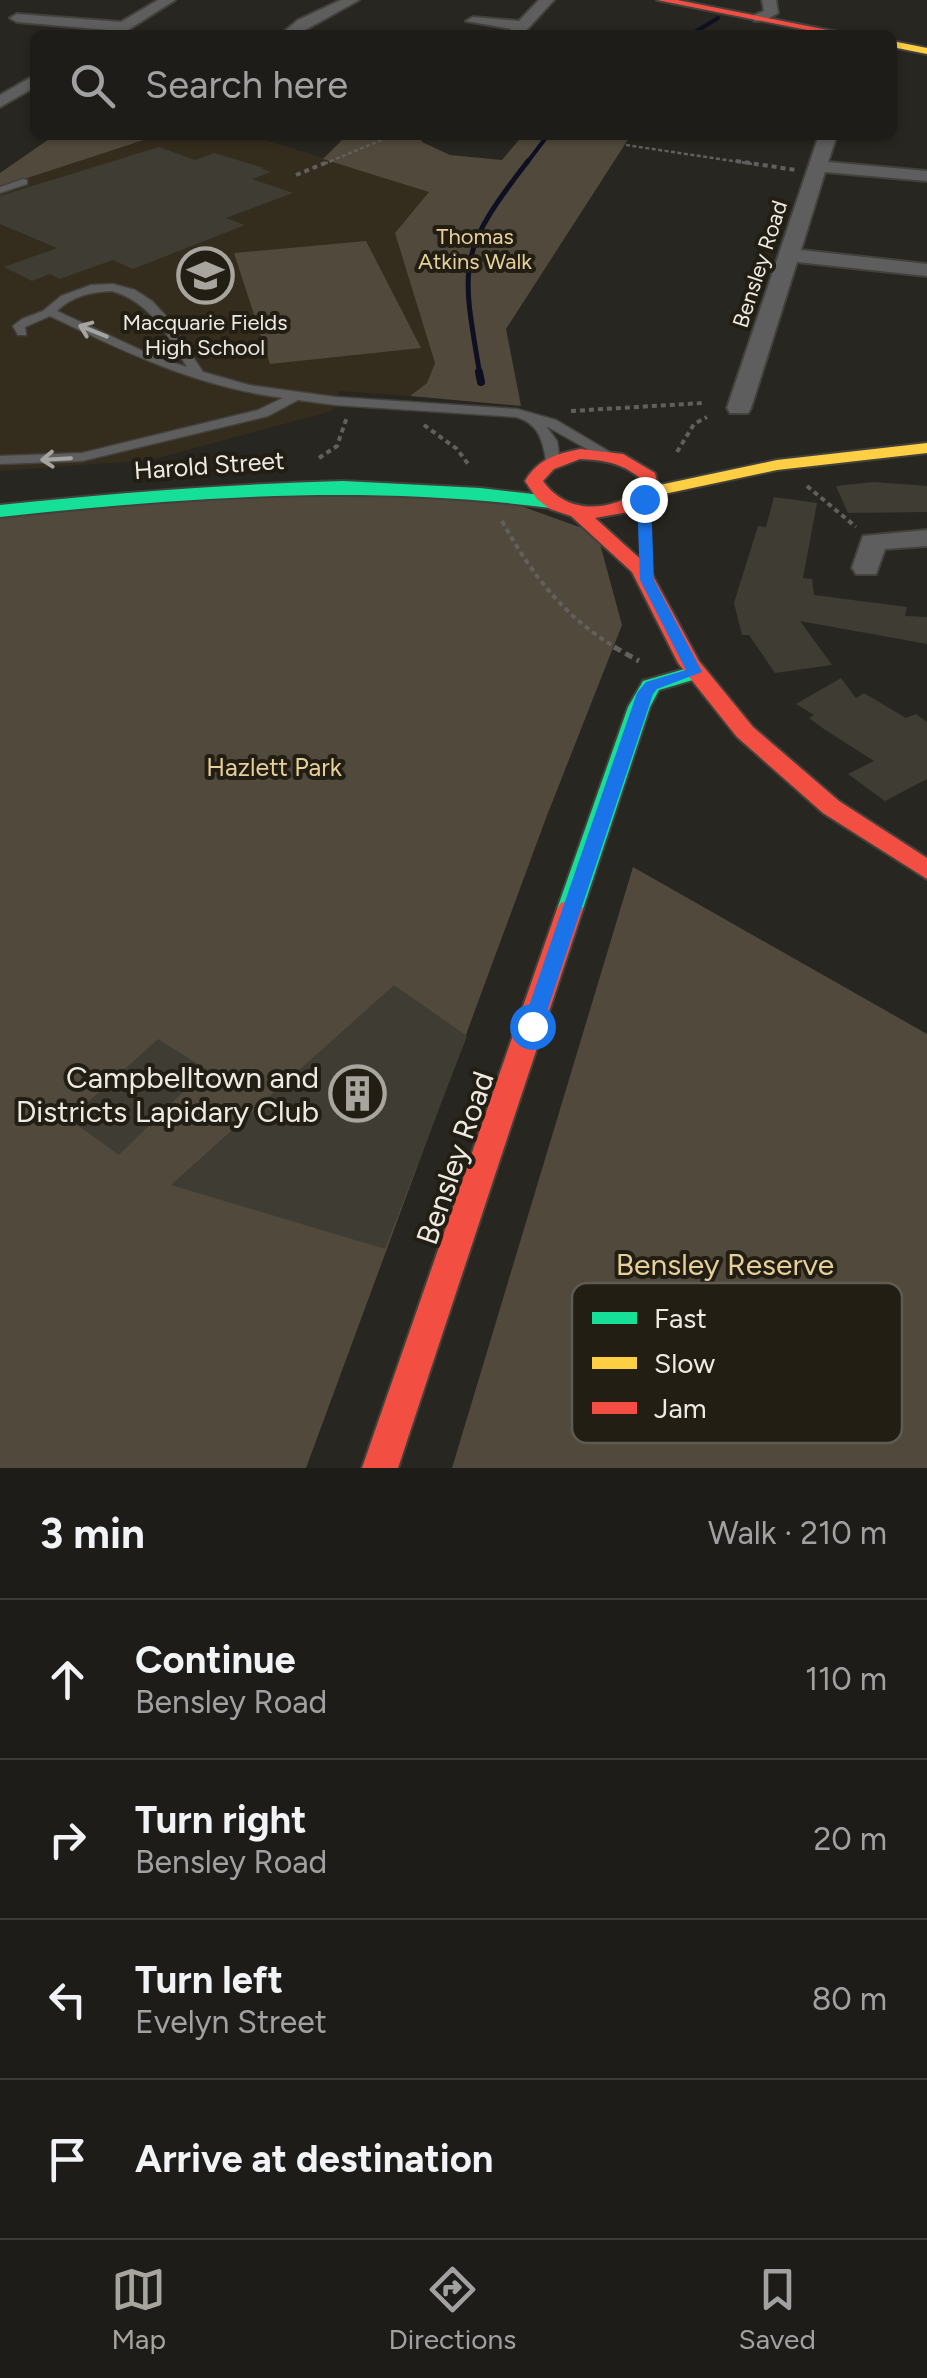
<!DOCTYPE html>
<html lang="en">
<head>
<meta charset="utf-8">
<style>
	:root { --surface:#1e1c18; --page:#262521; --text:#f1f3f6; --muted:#a1a1a2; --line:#3c3a37; --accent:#a8a59f }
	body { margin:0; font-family:Figtree,sans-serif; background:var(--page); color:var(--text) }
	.stop { position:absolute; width:30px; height:30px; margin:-22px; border:8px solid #1a73e8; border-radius:50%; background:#fff }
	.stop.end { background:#1a73e8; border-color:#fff; box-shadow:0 2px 10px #0008 }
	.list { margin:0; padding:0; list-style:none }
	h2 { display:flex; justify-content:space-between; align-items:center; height:130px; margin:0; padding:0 40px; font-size:42px }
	h2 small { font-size:32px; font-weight:400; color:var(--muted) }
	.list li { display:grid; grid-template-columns:65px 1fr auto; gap:30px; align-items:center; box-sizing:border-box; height:160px; padding:0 40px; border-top:2px solid var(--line) }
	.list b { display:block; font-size:38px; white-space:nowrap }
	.list p { margin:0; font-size:32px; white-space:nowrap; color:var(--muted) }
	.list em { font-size:32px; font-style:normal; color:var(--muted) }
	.icon { flex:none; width:55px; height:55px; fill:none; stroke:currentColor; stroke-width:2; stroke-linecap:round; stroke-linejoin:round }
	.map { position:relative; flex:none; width:927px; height:1468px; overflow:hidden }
	.search { position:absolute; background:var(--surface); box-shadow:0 2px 8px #0004; left:30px; right:30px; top:30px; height:110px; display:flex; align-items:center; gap:25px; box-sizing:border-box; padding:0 35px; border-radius:15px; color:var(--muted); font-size:38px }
	.sheet { height:770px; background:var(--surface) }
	nav { display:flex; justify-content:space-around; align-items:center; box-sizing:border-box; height:140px; border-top:2px solid var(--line); background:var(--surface); font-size:28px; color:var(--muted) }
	nav a { display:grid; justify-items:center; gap:5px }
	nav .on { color:var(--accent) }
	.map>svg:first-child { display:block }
</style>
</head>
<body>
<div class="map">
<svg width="927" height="1468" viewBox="0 0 927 1468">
	<rect width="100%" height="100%" fill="#282620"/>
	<!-- built -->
	<polygon fill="#342d1e" points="159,135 249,135 430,191 424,317 435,363 427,383 410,396 339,391 332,411 150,460 0,471 0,187"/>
	<!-- green -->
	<g fill="#514a3c">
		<polygon points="55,135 159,135 0,187 0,173"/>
		<polygon points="347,135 420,135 422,142 450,155 502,160 523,135 631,135 506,329 521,406 410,396 427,383 435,363 395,233 429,192 323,159"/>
		<polygon points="366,241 421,348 270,364 234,253"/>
		<polygon points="279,492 496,497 582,528 600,544 622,625 546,818 306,1468 0,1468 0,518"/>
		<polygon points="633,867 927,1034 927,1468 452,1468"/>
	</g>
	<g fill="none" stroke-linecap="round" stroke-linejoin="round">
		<!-- stream-far2 -->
		<g stroke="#0f0f23" stroke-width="4">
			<polyline points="690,35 718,18"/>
			<polyline points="526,164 548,135"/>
		</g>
		<!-- stream-far1 -->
		<path stroke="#0f0f23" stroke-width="5" d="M480,375C461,264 457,252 528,161"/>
		<!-- stream -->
		<polyline stroke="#0f0f23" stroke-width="8" points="479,372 481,382"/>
	</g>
	<!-- building -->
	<g fill="#3f3c34">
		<polygon points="159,147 195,160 214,153 264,168 261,169 271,172 252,179 293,193 226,218 245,225 133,269 113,260 60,279 50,274 32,281 4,267 57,248 0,224 0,196"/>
		<polygon points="874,482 927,486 927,512 848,513 836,486"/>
		<polygon points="774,497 817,503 803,578 812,579 814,595 907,607 905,616 927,617 927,644 800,621 832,665 775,673 749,635 742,635 734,603 758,526 766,527"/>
		<polygon points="841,678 856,698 864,693 906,718 916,714 927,722 927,779 885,801 848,774 874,761 824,729 809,718 814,715 796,704"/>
		<polygon points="394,985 467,1036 385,1249 171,1185 261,1104 272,1111 268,1098"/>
		<polygon points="158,1039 206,1069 119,1155 69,1119"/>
	</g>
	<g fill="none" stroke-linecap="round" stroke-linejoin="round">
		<defs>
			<g id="lane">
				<polygon points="23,179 27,180 27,184 0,193 0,187"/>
				<path d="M113,284L135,290L152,301L166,316L203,372L249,385L335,397L517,409L556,420L615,455L613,458H603L546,426L557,441L560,461L553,465L546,461C543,440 538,423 516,417L335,405L298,400L268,416L82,461L0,464V456L82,453L258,410L283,398C196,386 129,354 50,316L25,327L26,335H18L13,326L22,319L43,311L61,296L91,285ZM112,291C150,302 168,335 187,367L158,358L57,311C72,296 91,292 112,291Z"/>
			</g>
			<g id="street">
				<polygon points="158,0 175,0 120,35 103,35 108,30 17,22 10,18 17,14 121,22"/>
				<polygon points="341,0 359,0 296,35 280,35 298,20"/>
				<polygon points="539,0 554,0 522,35 507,35 511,29 466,21 473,17 519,21"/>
				<polygon points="762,0 776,0 778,13 764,21 754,21 754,15 764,11"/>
				<polygon points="35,75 35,87 0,107 0,95"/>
				<polygon points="819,135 837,135 828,162 927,171 927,181 825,172 801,250 927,264 927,276 797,262 751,408 748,413 730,413 727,408"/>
				<polygon points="927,530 927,546 885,549 876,574 856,574 852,568 863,536"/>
			</g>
			<g id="fast">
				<path d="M343,481L480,488L550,496L559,502L550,508C365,484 185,497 0,517V505C114,493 228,484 343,481Z"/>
				<polygon points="695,666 706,672 703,677 659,690 650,707 583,909 579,915 561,915 557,909 628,707 643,681"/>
			</g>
			<g id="slow">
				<polygon points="892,41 927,48 927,54 892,47"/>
				<polygon points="927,443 927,453 777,470 650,497 641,492 650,487 777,460"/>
			</g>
			<g id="jam">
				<polygon points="657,0 677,0 853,35 832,35"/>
				<path d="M580,449L623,454L655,473L659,492L656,496L628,512L595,518L647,565L699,661L753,727L839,801L927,858V879L823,813L737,737L678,663L632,572L571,516L550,509L537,499L525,481C538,459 556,454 580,449ZM580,459C604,460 622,463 640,478L641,490C609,512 567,515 543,481L554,469Z"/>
				<polygon points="570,900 579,903 583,909 398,1468 362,1468 557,909 561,903"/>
			</g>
		</defs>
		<!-- lane casing -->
		<use href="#lane" stroke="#43413c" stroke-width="3"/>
		<!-- street casing -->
		<use href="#street" stroke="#43413c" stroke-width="4"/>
		<!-- fast casing -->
		<use href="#fast" stroke="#43413c" stroke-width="4"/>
		<!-- slow casing -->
		<use href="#slow" stroke="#43413c" stroke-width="4"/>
		<!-- jam casing -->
		<use href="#jam" stroke="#43413c" stroke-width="4"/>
		<!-- path-far2 -->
		<g stroke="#61605e" stroke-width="2.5" stroke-dasharray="4 2.5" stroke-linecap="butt">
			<polyline points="626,145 753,164"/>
			<polyline points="324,164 393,135"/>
		</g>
		<!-- path-far1 -->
		<g stroke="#61605e" stroke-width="4" stroke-dasharray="5 4" stroke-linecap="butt">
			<polyline points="736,161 796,170"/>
			<polyline points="296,175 330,161"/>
			<polyline points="571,411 703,403"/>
			<polyline points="424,425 457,449 468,464"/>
			<polyline points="677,452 694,424 707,417"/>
			<polyline points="319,458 337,446 347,417"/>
			<polyline points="807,486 856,527"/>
			<path d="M502,521C532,575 564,617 618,649"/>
		</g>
		<!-- path -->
		<polyline stroke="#61605e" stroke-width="5" stroke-dasharray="8 5" stroke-linecap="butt" points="614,647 639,661"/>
		<!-- lane -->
		<use href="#lane" fill="#5e5e5e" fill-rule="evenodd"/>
		<!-- street -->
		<use href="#street" fill="#5e5e5e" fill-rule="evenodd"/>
		<!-- fast -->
		<use href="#fast" fill="#16e098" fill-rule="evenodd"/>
		<!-- slow -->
		<use href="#slow" fill="#ffcf43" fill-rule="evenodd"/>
		<!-- jam -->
		<use href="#jam" fill="#f24e42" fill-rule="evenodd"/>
	</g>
	<!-- one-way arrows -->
	<defs><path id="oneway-shaft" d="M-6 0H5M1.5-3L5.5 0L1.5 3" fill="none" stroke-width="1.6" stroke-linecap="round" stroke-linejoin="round" transform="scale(2.5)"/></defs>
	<g stroke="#a6a4a0">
		<use href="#oneway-shaft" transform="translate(93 331) rotate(-158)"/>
		<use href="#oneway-shaft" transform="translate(56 459) rotate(177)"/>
	</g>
	<!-- route -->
	<polygon fill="#1a73e8" points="644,495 651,499 654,580 702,672 657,689 653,694 542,1026 532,1033 522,1026 637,693 646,682 686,670 640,580 637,499"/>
	<!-- icons -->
	<defs>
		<symbol id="school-ring" viewBox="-11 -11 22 22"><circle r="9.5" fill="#221e14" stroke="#a8a59f" stroke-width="1.5"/><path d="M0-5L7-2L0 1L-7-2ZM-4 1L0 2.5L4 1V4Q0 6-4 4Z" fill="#a8a59f"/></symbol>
		<symbol id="building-ring" viewBox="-11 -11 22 22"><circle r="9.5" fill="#221e14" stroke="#a8a59f" stroke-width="1.5"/><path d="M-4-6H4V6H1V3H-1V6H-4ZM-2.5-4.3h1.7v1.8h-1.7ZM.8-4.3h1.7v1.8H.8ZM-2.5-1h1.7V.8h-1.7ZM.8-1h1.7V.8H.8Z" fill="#a8a59f"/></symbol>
	</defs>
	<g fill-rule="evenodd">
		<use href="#school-ring" x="174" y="244" width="63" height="63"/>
		<use href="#building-ring" x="326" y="1062" width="63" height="63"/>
	</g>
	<g text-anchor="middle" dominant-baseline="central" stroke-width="8" stroke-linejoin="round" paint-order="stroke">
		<!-- far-park labels -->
		<g font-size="22" fill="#e6cf99" stroke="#221e14">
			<text x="475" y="236">Thomas<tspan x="475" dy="25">Atkins Walk</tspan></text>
		</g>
		<!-- far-street labels -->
		<g font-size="22" fill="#edeae3" stroke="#221e14">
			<text transform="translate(760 264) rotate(-72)">Bensley Road</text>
		</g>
		<!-- far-poi labels -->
		<g font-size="22" fill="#edeae3" stroke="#221e14">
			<text x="205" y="322">Macquarie Fields<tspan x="205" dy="25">High School</tspan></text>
		</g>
		<!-- street labels -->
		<g font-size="25" fill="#edeae3" stroke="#221e14">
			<text transform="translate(209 465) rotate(-4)">Harold Street</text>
		</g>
		<!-- park labels -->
		<g font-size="25" fill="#e6cf99" stroke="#221e14">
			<text x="274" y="767">Hazlett Park</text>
		</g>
		<!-- near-poi labels -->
		<g font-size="30" fill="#edeae3" stroke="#221e14" text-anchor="end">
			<text x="319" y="1077">Campbelltown and<tspan x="319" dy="34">Districts Lapidary Club</tspan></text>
		</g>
		<!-- near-street labels -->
		<g font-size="30" fill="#edeae3" stroke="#221e14">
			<text transform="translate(455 1158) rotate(-71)">Bensley Road</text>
		</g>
		<!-- near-park labels -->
		<g font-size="30" fill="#e6cf99" stroke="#221e14">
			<text x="725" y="1264">Bensley Reserve</text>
		</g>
	</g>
	<!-- legend -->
	<rect x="572" y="1283" width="330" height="160" rx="15" fill="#221e14" stroke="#5f5b52" stroke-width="2.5"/>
	<rect x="592" y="1312" width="45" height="12" fill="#16e098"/>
	<rect x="592" y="1357" width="45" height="12" fill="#ffcf43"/>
	<rect x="592" y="1402" width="45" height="12" fill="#f24e42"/>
	<g font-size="28" fill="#edeae3">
		<text x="654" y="1328">Fast</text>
		<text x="654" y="1373">Slow</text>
		<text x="654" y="1418">Jam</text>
	</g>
</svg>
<div class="stop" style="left:532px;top:1026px"></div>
<div class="stop end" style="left:644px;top:499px"></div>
<div class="search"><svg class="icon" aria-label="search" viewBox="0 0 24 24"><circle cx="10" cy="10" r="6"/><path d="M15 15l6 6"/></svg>Search here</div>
</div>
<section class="sheet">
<h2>3 min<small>Walk · 210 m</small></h2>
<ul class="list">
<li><svg class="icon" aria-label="ahead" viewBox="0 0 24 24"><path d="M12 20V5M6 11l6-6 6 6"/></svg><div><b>Continue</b><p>Bensley Road</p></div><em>110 m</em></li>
<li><svg class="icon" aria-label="right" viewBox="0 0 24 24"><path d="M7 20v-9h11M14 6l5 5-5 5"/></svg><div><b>Turn right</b><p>Bensley Road</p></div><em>20 m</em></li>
<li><svg class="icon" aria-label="left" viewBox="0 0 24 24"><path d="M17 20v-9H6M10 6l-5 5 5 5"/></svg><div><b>Turn left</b><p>Evelyn Street</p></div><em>80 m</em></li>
<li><svg class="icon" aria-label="arrive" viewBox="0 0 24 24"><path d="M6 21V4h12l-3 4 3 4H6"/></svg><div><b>Arrive at destination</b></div></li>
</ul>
</section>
<nav>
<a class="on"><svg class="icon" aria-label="map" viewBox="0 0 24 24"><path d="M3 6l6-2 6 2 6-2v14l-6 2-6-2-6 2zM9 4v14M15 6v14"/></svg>Map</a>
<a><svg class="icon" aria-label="directions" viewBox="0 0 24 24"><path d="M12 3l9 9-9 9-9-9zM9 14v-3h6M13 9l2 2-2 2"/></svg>Directions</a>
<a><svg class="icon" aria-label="saved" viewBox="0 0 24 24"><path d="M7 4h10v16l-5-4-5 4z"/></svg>Saved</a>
</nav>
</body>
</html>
